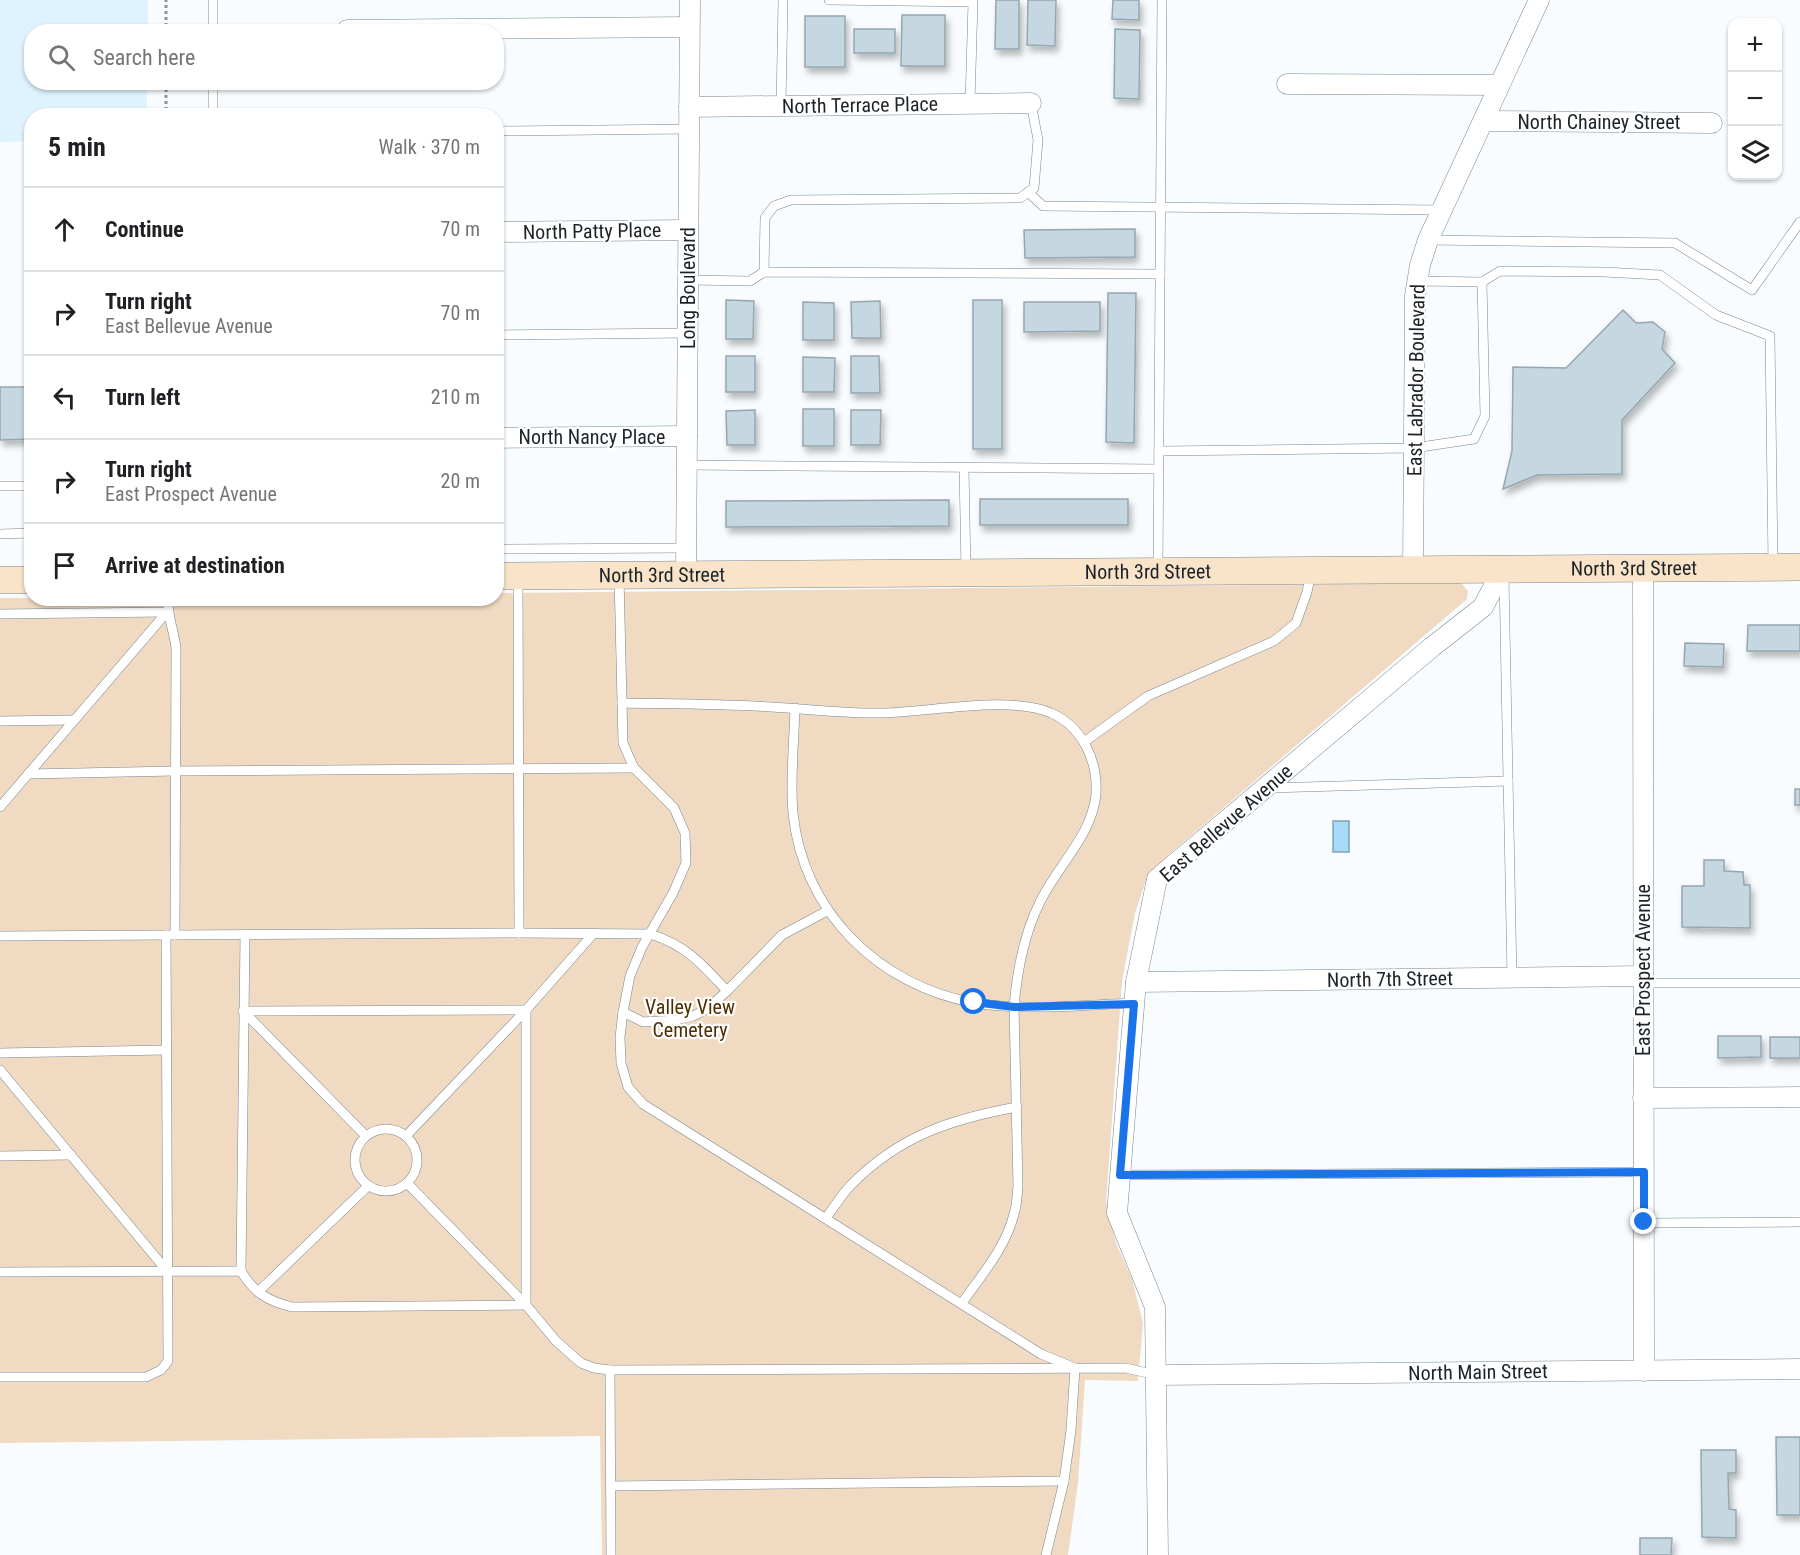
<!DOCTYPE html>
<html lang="en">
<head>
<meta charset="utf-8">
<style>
	:root { --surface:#fff; --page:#f2f2f2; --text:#202124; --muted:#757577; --line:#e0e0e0 }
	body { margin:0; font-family:"Roboto Condensed",sans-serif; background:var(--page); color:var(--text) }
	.controls { position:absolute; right:18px; top:18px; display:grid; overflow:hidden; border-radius:12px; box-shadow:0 2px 4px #0004 }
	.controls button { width:54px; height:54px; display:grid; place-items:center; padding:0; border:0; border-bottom:2px solid var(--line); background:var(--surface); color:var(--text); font:30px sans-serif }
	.stop { position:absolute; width:18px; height:18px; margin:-14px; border:4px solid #1a73e8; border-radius:50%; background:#fff }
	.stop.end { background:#1a73e8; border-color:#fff; box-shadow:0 2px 6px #0008 }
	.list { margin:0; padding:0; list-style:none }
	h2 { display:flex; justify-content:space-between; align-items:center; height:78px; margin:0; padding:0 24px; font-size:26px }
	h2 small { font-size:20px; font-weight:400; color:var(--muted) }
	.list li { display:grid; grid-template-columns:39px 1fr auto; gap:18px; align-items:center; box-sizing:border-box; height:84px; padding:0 24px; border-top:2px solid var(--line) }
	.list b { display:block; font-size:22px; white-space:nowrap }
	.list p { margin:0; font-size:20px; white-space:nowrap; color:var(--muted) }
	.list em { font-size:20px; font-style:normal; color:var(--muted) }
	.icon { flex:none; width:33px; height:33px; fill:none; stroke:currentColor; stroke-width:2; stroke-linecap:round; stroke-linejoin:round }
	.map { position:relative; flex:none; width:1800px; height:1555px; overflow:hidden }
	.search { position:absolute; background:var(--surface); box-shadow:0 2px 4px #0004; left:24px; top:24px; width:480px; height:66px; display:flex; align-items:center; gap:15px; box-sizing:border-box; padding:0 21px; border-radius:24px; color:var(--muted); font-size:22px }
	.panel { position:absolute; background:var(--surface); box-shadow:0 2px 4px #0004; left:24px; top:108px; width:480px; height:498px; border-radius:24px }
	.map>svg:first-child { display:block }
</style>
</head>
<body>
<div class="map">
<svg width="1800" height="1555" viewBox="0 0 1800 1555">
	<defs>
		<filter id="shadow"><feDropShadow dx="3" dy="5.5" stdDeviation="3" flood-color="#0004"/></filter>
	</defs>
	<rect width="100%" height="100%" fill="#f8fcfe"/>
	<!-- built -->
	<polygon fill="#dff3ff" points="0,0 148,0 148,31 32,32 32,82 147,83 147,115 32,116 31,141 0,142"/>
	<!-- green -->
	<polygon fill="#f0dac2" points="1461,583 1468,591 1467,599 1166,857 1146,880 1135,913 1122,981 1106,1202 1116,1243 1132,1279 1143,1323 1138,1381 1085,1380 1078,1483 1068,1555 602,1555 600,1436 0,1443 0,598 496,598 497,593"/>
	<!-- water -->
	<rect fill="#a8d9f5" stroke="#7ea2b7" stroke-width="1.5" x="1333" y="821" width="16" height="31"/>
	<!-- building -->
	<g fill="#c5d7e1" stroke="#96a7b1" stroke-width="1.5" filter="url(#shadow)">
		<polygon points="996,0 1019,0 1019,49 995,49"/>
		<polygon points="1028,0 1056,0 1055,46 1027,45"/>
		<polygon points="1113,0 1139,0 1139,20 1112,19"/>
		<polygon points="902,15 945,15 945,66 901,66"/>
		<rect x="805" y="16" width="40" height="51"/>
		<rect x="854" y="29" width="41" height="24"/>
		<polygon points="1115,29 1140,30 1139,99 1114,98"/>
		<polygon points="1135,229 1135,257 1025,258 1024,230"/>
		<polygon points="1108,293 1136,293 1134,443 1106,442"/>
		<polygon points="726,300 754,301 753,339 726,339"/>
		<rect x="973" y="300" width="29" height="149"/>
		<polygon points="880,301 881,338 852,338 851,302"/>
		<polygon points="803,302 834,303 834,340 803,340"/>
		<polygon points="1024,302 1100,302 1100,331 1024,332"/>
		<polygon points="1623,310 1636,323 1653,322 1665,332 1662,349 1675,363 1622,420 1622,474 1537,475 1503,489 1512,451 1513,367 1566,368"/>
		<rect x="726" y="356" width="29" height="36"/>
		<polygon points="851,356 879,356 880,393 851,393"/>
		<polygon points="803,357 835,358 834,392 803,392"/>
		<polygon points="0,387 32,387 32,439 0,440"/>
		<rect x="803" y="409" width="31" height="37"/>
		<polygon points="755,410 755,445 727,445 726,411"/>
		<polygon points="851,410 881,410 880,445 851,445"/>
		<rect x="980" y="499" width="148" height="26"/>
		<polygon points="949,500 949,526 726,527 726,501"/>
		<polygon points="1748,625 1800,625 1800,651 1747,651"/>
		<polygon points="1685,643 1724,644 1723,667 1684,666"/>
		<rect x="1795" y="789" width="5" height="16"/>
		<polygon points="1704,860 1724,860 1724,871 1743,872 1744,885 1750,885 1750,928 1682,927 1682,886 1704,886"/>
		<polygon points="1718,1036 1761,1036 1761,1057 1718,1058"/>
		<rect x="1770" y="1037" width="30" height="21"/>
		<polygon points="1776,1437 1800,1437 1800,1515 1777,1515"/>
		<polygon points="1701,1450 1736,1450 1736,1473 1728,1473 1729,1509 1736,1510 1736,1538 1702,1537"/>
		<polygon points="1640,1538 1672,1538 1671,1555 1640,1555"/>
	</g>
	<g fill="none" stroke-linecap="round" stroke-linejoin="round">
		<defs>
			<g id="lane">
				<polyline points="829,0 973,2 970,103"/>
				<polyline points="213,32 213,0"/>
				<polyline points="781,106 783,0"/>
				<polyline points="213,116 213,82"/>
				<polyline points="496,131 689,129"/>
				<polyline points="1028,192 1043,206 1443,210"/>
				<polyline points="1428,240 1675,243 1752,290 1800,222"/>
				<polyline points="764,272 765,218 774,206 791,200 1020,198 1034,188 1038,140 1031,103"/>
				<polyline points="688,280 750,281 764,272 1160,274"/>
				<polyline points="1482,282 1500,271 1604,272 1660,275 1716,315 1770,336 1773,565"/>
				<polyline points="496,335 688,333"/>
				<polyline points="1159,451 1414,448 1474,439 1485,416 1482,282 1417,281"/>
				<polyline points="687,465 1158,469"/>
				<polyline points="964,468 966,570"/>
				<polyline points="0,486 32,486"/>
				<polyline points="0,534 32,533"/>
				<polyline points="496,549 686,548"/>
				<polyline points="1158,569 1162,0"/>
				<polyline points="619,576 623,743 634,768 674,808 685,833 686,863 673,893 642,947 630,976 623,1012 620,1037 621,1063 628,1087 643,1104 1041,1354 1075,1368 1071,1430 1064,1481 1046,1555"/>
				<polyline points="518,578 519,933"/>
				<polyline points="1504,578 1512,977"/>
				<path d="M168,598C167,615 174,631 176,648L175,935"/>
				<polyline points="0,614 167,612"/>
				<path d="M622,703C672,704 722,704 771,707C809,709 847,714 884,713C930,712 1011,695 1051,713C1082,726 1098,761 1096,794C1092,836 1057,866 1040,902C1024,934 1017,971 1014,1007L1018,1186C1017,1196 1017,1205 1014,1214C1006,1247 981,1276 962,1303"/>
				<path d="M795,708C794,743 790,779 793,813C803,912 879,986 975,1003C1027,1011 1082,1005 1134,1003"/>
				<polyline points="0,721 74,720"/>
				<polyline points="1084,742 1148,696 1274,641 1296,623 1307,592 1311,572"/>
				<polyline points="28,774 175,771 634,768"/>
				<polyline points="1270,788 1508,781"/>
				<polyline points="0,807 167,612"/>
				<path d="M0,936L519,933L650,934C686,945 702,964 727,991"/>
				<polyline points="1643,983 1800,983"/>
				<polyline points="243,1011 366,1136"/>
				<polyline points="623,1012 643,1022 676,1020 693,1016 707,1009 727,991 782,935 827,911"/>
				<polyline points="0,1053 166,1050"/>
				<polyline points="0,1070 167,1271"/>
				<circle cx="386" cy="1160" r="31"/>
				<polyline points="406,1136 526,1010 594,933"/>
				<polyline points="0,1156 71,1155"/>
				<polyline points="1120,1175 1643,1172"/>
				<polyline points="407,1183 526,1305 556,1341 581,1363 594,1368 610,1370 1126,1368 1156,1375"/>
				<path d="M826,1218C834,1207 842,1194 851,1185C899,1136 951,1119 1017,1107"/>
				<polyline points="1643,1223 1800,1222"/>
				<polyline points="241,1271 245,935"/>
				<path d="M0,1272L241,1271C254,1293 268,1301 292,1307L526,1305V1010L243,1011"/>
				<polyline points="258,1292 368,1186"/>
				<polyline points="610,1370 611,1555"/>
				<polyline points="0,1377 146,1377 161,1370 168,1361 166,935"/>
				<polyline points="610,1486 1064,1481"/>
			</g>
			<g id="street">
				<polyline points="347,30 689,27"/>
				<polyline points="1287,84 1498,85"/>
				<polyline points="689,107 1031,103"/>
				<polyline points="1485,121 1712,123"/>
				<polyline points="496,232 688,230"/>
				<polyline points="496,438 687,436"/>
				<polyline points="1413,569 1415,296 1420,265 1428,240 1539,0"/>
				<polyline points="1643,569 1644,1371"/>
				<polyline points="686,575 690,0"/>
				<polyline points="1136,982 1643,976"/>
				<polyline points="1643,1098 1800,1097"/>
				<polyline points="1156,1375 1800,1369"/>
				<polyline points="1158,1555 1155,1307 1117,1213 1136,982 1157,879 1432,647 1483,607 1503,569"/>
			</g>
			<g id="secondary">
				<path id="s1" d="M496,576L1800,567"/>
				<polyline points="0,580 32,580"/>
			</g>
		</defs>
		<!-- lane casing -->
		<use href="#lane" stroke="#778790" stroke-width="10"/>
		<!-- street casing -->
		<use href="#street" stroke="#778790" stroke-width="21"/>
		<!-- secondary casing -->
		<use href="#secondary" stroke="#778790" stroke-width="28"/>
		<!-- path -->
		<g stroke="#8f9497" stroke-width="3" stroke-dasharray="3 3" stroke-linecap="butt">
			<polyline points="166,32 166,0"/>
			<polyline points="166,116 166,82"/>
		</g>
		<!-- lane -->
		<use href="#lane" stroke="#fff" stroke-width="9"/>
		<!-- street -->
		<use href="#street" stroke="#fff" stroke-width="20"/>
		<!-- secondary -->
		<use href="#secondary" stroke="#f9e4c9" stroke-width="27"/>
	</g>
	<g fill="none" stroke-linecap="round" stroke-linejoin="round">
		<!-- route -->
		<polyline stroke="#1a73e8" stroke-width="8" points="974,1002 1014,1007 1134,1004 1120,1175 1644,1172 1644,1222"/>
	</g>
	<g text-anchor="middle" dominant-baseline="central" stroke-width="4.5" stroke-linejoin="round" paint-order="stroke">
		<!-- street labels -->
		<g font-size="20" fill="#1c2327" stroke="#fff">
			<text transform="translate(860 105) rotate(-1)">North Terrace Place</text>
			<text x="1599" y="122">North Chainey Street</text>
			<text transform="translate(592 231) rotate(-1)">North Patty Place</text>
			<text transform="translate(688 288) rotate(-90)">Long Boulevard</text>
			<text transform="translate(1416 380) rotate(-89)">East Labrador Boulevard</text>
			<text x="592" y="437">North Nancy Place</text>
			<text stroke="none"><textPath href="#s1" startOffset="1138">North 3rd Street</textPath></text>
			<text stroke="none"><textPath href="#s1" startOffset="652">North 3rd Street</textPath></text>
			<text stroke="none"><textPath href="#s1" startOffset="166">North 3rd Street</textPath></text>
			<text transform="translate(1226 823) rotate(-41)">East Bellevue Avenue</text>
			<text transform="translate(1643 970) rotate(-90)">East Prospect Avenue</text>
			<text transform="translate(1390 979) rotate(-1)">North 7th Street</text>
			<text transform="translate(1478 1372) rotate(-1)">North Main Street</text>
		</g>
		<!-- park labels -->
		<g font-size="20" fill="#4f2f00" stroke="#fff">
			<text x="690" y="1007">Valley View<tspan x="690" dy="23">Cemetery</tspan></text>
		</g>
	</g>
</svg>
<div class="controls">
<button>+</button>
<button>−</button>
<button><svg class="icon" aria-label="layers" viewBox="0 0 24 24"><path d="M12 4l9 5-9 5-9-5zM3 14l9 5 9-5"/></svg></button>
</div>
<div class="stop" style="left:974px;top:1002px"></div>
<div class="stop end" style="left:1644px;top:1222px"></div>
<div class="search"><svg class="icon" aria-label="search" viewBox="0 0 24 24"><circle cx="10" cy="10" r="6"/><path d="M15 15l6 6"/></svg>Search here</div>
<section class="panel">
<h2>5 min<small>Walk · 370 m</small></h2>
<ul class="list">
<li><svg class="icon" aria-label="ahead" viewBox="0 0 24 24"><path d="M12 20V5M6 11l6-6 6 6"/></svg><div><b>Continue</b></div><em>70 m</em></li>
<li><svg class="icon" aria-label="right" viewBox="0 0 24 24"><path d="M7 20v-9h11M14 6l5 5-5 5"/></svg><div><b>Turn right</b><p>East Bellevue Avenue</p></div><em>70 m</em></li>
<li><svg class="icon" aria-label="left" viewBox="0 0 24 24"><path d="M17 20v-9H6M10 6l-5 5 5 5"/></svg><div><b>Turn left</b></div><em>210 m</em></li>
<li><svg class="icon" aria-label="right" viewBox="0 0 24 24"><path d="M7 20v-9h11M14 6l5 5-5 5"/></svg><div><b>Turn right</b><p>East Prospect Avenue</p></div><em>20 m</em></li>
<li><svg class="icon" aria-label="arrive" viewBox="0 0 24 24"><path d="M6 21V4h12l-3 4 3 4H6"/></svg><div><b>Arrive at destination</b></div></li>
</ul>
</section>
</div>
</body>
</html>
